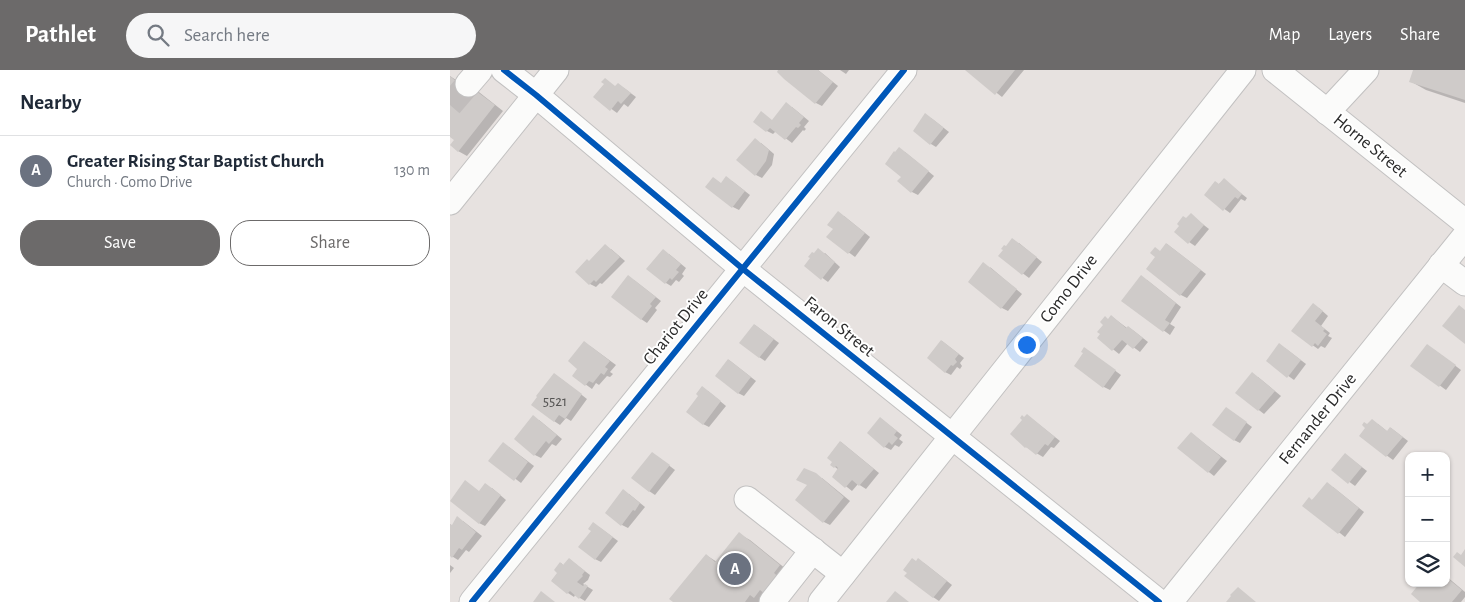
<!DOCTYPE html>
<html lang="en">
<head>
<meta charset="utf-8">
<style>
	:root { --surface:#fff; --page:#f6f6f7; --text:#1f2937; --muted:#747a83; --line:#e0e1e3; --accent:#6c6a6a }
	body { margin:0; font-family:"Alegreya Sans",sans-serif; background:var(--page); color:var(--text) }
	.controls { position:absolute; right:15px; bottom:15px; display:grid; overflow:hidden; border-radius:10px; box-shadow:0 1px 4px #0004 }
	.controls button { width:45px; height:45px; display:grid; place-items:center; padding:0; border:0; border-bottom:1px solid var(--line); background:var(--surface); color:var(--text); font:25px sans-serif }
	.you { position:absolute; left:576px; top:274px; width:18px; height:18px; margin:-12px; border:4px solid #fff; border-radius:50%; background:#1a73e8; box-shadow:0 0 0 8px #1a73e833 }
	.badge { display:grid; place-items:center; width:32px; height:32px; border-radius:50%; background:var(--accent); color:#fff; font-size:16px; font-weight:700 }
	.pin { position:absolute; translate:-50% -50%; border:2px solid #fff; box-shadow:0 1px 5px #0006 }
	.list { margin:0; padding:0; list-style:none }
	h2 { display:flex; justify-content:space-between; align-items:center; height:65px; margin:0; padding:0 20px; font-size:21px }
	h2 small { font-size:16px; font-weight:400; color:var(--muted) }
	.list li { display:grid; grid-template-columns:32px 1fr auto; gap:15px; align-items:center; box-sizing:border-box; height:70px; padding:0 20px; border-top:1px solid var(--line) }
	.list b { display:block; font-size:19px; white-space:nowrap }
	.list p { margin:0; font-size:16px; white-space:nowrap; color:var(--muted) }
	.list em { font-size:16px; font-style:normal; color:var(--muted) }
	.actions { display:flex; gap:10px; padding:15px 20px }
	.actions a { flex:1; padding:11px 0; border:1px solid var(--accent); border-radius:20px; text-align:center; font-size:18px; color:var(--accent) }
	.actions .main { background:var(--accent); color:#fff }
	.icon { flex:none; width:28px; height:28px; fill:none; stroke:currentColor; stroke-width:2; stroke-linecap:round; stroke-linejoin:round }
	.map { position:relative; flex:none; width:1015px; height:532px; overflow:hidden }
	header { display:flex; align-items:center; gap:30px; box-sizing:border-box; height:70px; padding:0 25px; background:var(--accent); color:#fff }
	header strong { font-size:24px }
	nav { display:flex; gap:28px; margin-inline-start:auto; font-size:18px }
	.search { width:350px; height:45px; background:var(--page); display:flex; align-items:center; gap:12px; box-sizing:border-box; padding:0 18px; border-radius:28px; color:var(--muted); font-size:19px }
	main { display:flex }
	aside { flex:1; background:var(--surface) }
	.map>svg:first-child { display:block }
</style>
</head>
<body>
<header>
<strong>Pathlet</strong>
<div class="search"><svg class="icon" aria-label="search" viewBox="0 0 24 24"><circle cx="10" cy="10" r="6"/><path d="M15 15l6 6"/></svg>Search here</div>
<nav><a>Map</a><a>Layers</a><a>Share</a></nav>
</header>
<main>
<aside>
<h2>Nearby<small></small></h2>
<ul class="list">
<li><span class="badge" style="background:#6b7280">A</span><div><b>Greater Rising Star Baptist Church</b><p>Church · Como Drive</p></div><em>130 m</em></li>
</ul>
<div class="actions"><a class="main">Save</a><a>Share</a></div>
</aside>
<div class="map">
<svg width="1015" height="532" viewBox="0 0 1015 532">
	<rect width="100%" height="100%" fill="#e7e2e0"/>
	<!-- shadow -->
	<g fill="#0003">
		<polygon points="330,0 368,0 388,16 372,36 366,33"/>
		<polygon points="390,0 399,0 396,4"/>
		<polygon points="517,0 574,0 552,27"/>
		<polygon points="964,0 1015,0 1015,33 976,20 960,11"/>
		<polygon points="0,6 9,12 20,15 53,41 17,86 8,81 5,70 0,66"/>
		<polygon points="166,17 174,18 186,27 178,37 174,34 167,43 145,27"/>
		<polygon points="342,37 359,51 354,57 356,59 354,61 353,60 342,73 326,61 323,64 317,61 305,51 323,51"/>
		<polygon points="481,48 499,62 486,77 481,74"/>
		<polygon points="311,73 324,84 322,95 312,108 306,105"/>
		<polygon points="455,82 484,106 468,125 462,122 452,107"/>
		<polygon points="774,110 797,128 795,131 791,129 780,143 755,125"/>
		<polygon points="282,111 300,125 289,140 283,137 272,114"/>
		<polygon points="741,145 759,159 745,176 739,172 737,149"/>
		<polygon points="394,146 420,167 405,187 378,167"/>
		<polygon points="569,173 592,192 579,208 550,186"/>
		<polygon points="717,174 756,204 737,228 731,225 711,182"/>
		<polygon points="161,179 175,191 152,214 150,213 146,217 140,214 140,192"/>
		<polygon points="375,183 390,197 378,212 356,196"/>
		<polygon points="219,184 236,198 232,204 234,206 229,212 226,210 221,216 216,213"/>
		<polygon points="540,197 572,224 558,241 552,238"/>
		<polygon points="184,210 211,231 205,238 207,240 197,253 191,249"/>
		<polygon points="697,210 731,237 720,254 725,257 720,265 673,231"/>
		<polygon points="869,238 878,246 871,256 880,263 878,266 882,268 875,278 871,276 868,279 843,261"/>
		<polygon points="661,246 677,258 678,257 684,261 698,272 690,282 678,273 669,284 649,268"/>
		<polygon points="305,255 329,273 315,291 309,287"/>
		<polygon points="492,271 514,288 510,293 512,296 510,299 507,297 501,305 495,302"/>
		<polygon points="140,276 166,295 160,302 163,304 160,307 157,306 149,315 146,313 142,319 124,306"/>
		<polygon points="835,278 856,294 844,310 817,291"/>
		<polygon points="983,279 1011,300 996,320 962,295"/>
		<polygon points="640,282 671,305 660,320 654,317 635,283"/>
		<polygon points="279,290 306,311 294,326 288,323"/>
		<polygon points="808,307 831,326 814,344 787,323"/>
		<polygon points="110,308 137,329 121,351 116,348 110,355 104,351"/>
		<polygon points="258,321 276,336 259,357 253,354"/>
		<polygon points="782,342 802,357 790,373 784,370"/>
		<polygon points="577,345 610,371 604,378 601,377 593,387 576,377 574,348"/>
		<polygon points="430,348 452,365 449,369 453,372 449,377 445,375 441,380 435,377"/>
		<polygon points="89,350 112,369 106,376 102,374 91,388 85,385"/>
		<polygon points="928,354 938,362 941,358 958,371 943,390 910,366 918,356"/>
		<polygon points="741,363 777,391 764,406 728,378"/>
		<polygon points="391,372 429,403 416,419 408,414 402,421 383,406 389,400 385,397"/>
		<polygon points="59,377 84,396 71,413 40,390"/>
		<polygon points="895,384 917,401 905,416 883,400"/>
		<polygon points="208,387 225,400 205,425 199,421"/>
		<polygon points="372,408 400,431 380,455 374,452"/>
		<polygon points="883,417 914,442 895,467 854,435"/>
		<polygon points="42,418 56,430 35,456 29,453 30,422"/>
		<polygon points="179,424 195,437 178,458 172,455"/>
		<polygon points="13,451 32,466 19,482 16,480 8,490 0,485 0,454 2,456"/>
		<polygon points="149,457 168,471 151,492 145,489"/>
		<polygon points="289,464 300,470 341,503 311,532 225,532 256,485 267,492"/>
		<polygon points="119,489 140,505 138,510 133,514 143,520 135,531 125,525 124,527 118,523 102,510 109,502 111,493 114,496"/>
		<polygon points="466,492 474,493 502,515 489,531 483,527"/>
		<polygon points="0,495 4,498 0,503"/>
		<polygon points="996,506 1015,522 1015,527 1011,532 972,532 996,513"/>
	</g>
	<!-- building -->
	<g fill="#cfcbc9">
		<polygon points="328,0 368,0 383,12 365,34 334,9 327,2"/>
		<polygon points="515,0 565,0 545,25"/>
		<polygon points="963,0 1015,0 1015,30 959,12"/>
		<polygon points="0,6 7,12 10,9 45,35 8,82 0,75 4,70 0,67"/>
		<polygon points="155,8 165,16 168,13 181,23 171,34 168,31 160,41 143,27 154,14 151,12"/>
		<polygon points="336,32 354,47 349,53 351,55 348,58 346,57 335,70 320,58 316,62 303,52 311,41 322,50"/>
		<polygon points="475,43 493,57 493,59 480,75 463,61"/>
		<polygon points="305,68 319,80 316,91 305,106 286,90"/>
		<polygon points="449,77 479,101 461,123 447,111 451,107 435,94 444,81 445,82"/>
		<polygon points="276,106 295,121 282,138 255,117 263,107 271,113"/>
		<polygon points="774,108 792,124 788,129 785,127 773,141 754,125 765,111 769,114"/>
		<polygon points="388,141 415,163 398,184 376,167 383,159 377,155"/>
		<polygon points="741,143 754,155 738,174 724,162 729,156 727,154 733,146 736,148"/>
		<polygon points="562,168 587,187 572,205 548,186 553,180 551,179 554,175 556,176"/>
		<polygon points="716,173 751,200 730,226 696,199 705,187 700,183 705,177 710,181"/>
		<polygon points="155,174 170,187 146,212 144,210 139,215 125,202 137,189 139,191"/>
		<polygon points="368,178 385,192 371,210 354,196 360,188 358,187 362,182 364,183"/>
		<polygon points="213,179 231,194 226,200 229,202 222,210 220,208 215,214 196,199"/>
		<polygon points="533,192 567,219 551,239 518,212"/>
		<polygon points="178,205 206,227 200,234 202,236 191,250 161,227"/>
		<polygon points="691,205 726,233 715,250 720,253 713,262 671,231"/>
		<polygon points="863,233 873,241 865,251 875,259 873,261 877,264 868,276 865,273 862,277 841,261"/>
		<polygon points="1009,235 1015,240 1015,274 992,256"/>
		<polygon points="661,245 676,258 678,256 693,268 683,279 672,270 662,281 647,268 650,264 647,262 653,255 650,252 655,246 658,249"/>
		<polygon points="304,254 324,269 309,288 289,273"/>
		<polygon points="491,270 509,284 505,289 507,292 503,296 501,295 495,303 477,288"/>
		<polygon points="134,271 160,291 155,297 158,299 154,305 151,303 143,313 139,311 135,316 122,306 127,299 118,291"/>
		<polygon points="829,273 851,290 837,308 816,291"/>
		<polygon points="977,274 1006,295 989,317 960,296"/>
		<polygon points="634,277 666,300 653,318 624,296 633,283 631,282"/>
		<polygon points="278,289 301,307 288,324 265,306"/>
		<polygon points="802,302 825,321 808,341 785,323"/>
		<polygon points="104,303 132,324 115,349 109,345 104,352 81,335 87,327 86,326"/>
		<polygon points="252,316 271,331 253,355 236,342 248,326 246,324"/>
		<polygon points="776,337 797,352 784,371 762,355"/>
		<polygon points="577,344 605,367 598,376 595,374 586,385 576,377 575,378 560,364 572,350 570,348 572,345 574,347"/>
		<polygon points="83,345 107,365 99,374 96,371 84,386 64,369"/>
		<polygon points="430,347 447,361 444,365 448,368 442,375 439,372 434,378 417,363"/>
		<polygon points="922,349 937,361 940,357 953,367 936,387 909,366 915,358 912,355 914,352 917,354"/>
		<polygon points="741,362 771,387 758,403 727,378"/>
		<polygon points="390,371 424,399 409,416 402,410 395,418 382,407 388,398 386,396 384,398 380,395 382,392 377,388"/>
		<polygon points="53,372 78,392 64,411 38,391"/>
		<polygon points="202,382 220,395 199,422 181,408"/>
		<polygon points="895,383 912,397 898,414 881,400"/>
		<polygon points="354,398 366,403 394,427 373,453 345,430 357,415 346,410"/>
		<polygon points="15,410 29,421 35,413 51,425 29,454 0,431"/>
		<polygon points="877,412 909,438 888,464 852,436 859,427 862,430"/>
		<polygon points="173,419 190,433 185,441 183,440 171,456 155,443"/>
		<polygon points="7,446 26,462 12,480 9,478 2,488 0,486 0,454 2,455"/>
		<polygon points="143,452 163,467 145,490 128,477 141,461 138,459"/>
		<polygon points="289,462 330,495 324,503 333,511 320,528 310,520 304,528 300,525 295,532 223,532 219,529 256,484 265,492"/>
		<polygon points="1015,479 1015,497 1003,487 1007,482 1011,485"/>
		<polygon points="119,488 135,501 132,505 133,506 127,512 133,516 135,514 138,516 129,529 120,521 117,524 101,511 107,503 104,500 110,492 113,495"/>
		<polygon points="462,488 466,491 468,488 497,511 483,528 454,506 457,503 453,500"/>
		<polygon points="996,507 1012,520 1002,532 970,532 961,524 970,513 996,513"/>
		<polygon points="788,517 806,532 776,532 781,526 780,525"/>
		<polygon points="91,521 105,532 83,532"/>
		<polygon points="445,521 459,532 436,532"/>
	</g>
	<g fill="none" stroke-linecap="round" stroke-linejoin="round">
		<!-- minor-tunnel -->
		<polyline stroke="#c1bdbc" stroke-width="25" stroke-dasharray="25 12" stroke-linecap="butt" points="0,35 18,14"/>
		<defs>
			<g id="minor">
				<polyline points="54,0 86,25 293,199 709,532"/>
				<polyline points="825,0 1015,152"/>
				<polyline points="18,14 30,0"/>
				<polyline points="877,42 916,0"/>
				<polyline points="0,132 106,0"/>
				<polyline points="991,195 1015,213"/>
				<polyline points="297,429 393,504"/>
				<polyline points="22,532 454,0"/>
				<polyline points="322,532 363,480"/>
				<polyline points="371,532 793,0"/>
				<polyline points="720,532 1015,166"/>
			</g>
		</defs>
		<!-- minor casing -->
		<use href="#minor" stroke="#c2c1c1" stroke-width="27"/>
		<!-- minor -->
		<use href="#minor" stroke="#fbfbfa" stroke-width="25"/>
		<defs>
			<g id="cycleway">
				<polyline points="54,0 86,25 293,199 709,532"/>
				<polyline points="22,532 454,0"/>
			</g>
		</defs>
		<!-- cycleway casing -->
		<use href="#cycleway" stroke="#fff" stroke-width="9"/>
		<!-- cycleway -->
		<use href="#cycleway" stroke="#0057b8" stroke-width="6"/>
	</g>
	<g text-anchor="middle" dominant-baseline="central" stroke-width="4" stroke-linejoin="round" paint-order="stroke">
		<!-- number labels -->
		<g font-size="15" fill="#545352">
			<text x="105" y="331">5521</text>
		</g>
		<!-- street labels -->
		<g font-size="18" fill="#2a2a2a" stroke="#fff">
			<text transform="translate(920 76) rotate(39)">Horne Street</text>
			<text transform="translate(619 219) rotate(-52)">Como Drive</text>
			<text transform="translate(226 257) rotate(-51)">Chariot Drive</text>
			<text transform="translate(389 257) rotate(39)">Faron Street</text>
			<text transform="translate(868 349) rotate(-51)">Fernander Drive</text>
		</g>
	</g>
</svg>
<div class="controls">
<button>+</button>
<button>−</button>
<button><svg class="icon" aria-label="layers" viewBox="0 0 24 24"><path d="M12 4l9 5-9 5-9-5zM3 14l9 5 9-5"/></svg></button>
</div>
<div class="you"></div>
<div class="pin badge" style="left:285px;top:499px;background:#6b7280">A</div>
</div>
</main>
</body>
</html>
